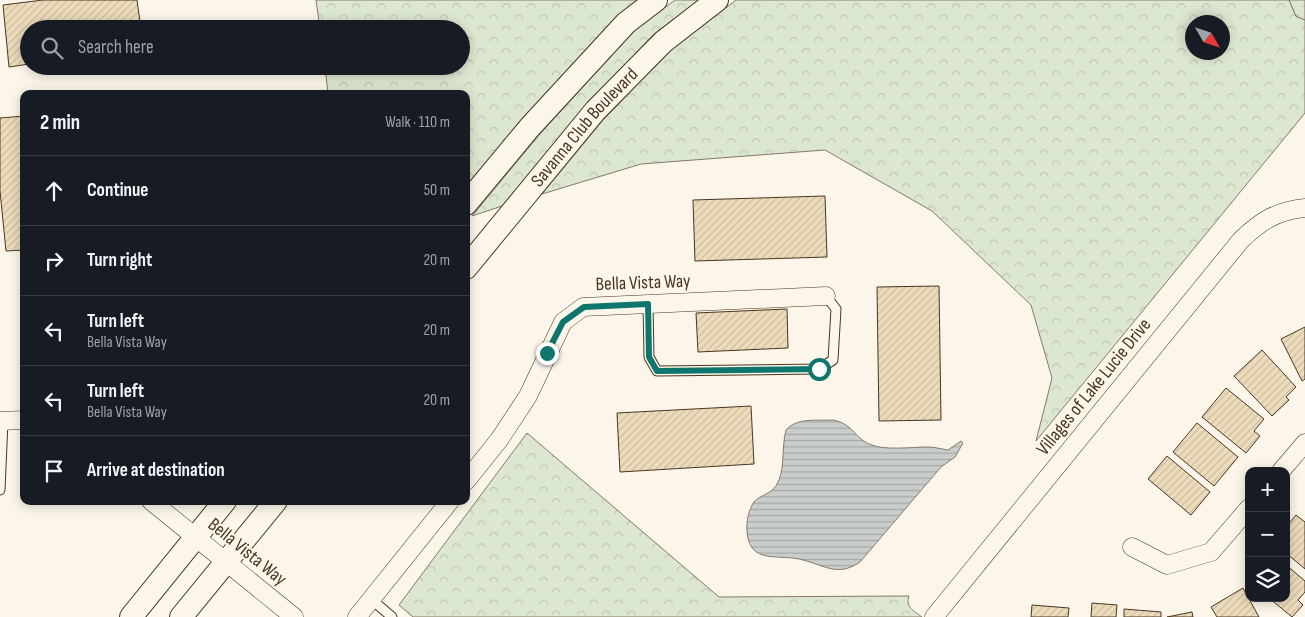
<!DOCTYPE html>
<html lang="en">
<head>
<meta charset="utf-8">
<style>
	:root { --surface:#171b24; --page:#20242c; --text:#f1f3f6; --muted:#9ea1a6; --line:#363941 }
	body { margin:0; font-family:"Sofia Sans Condensed",sans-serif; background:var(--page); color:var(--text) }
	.controls { position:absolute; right:15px; bottom:15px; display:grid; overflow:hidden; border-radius:10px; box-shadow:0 2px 12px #0003 }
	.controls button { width:45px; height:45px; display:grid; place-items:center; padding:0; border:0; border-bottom:1px solid var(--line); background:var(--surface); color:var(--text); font:25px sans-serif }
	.compass { position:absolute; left:1185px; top:15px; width:45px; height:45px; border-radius:50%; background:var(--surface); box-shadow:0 2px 12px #0003; rotate:129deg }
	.stop { position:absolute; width:15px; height:15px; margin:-11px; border:4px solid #0f766e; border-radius:50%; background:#fff }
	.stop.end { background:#0f766e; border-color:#fff; box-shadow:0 1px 5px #0008 }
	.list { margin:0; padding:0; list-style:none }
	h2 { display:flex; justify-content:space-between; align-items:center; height:65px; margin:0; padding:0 20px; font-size:21px }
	h2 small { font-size:16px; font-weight:400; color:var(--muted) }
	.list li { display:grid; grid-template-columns:32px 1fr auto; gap:15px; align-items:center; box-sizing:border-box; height:70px; padding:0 20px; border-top:1px solid var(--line) }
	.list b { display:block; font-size:19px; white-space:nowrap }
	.list p { margin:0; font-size:16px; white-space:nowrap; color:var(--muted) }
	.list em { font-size:16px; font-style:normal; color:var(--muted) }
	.icon { flex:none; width:28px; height:28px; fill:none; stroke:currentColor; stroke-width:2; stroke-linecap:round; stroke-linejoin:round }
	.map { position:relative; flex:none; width:1305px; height:617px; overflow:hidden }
	.search { position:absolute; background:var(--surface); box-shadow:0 2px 12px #0003; left:20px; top:20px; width:450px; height:55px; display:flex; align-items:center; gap:12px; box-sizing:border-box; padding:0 18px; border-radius:28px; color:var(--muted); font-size:19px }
	.panel { position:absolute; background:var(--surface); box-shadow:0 2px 12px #0003; left:20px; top:90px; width:450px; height:415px; border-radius:10px }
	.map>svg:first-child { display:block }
</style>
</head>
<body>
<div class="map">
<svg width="1305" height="617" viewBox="0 0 1305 617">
	<defs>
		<pattern id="forest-crowns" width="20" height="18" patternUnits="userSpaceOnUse" patternTransform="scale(1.25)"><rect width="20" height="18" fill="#dce7d0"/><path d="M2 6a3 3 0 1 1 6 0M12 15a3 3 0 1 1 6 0" fill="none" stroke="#bec7b2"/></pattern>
		<pattern id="wetland-marsh" width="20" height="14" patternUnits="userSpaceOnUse" patternTransform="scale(1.25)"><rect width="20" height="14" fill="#dce7d0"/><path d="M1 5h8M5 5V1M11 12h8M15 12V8" fill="none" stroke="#bec7b2"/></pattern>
		<pattern id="water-rules" width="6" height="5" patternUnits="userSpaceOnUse" patternTransform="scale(1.25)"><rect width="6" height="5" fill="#c9cecd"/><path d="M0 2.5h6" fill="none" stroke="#a5a8a6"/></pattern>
		<pattern id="building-hatch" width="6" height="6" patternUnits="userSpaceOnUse" patternTransform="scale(1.25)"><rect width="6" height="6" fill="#ecdcbc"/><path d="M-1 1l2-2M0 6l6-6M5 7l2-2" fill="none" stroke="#ccbda1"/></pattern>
	</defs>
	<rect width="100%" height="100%" fill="#fbf6e9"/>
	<!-- forest -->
	<g fill="url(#forest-crowns)" stroke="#887966" fill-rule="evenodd">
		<polygon points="316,0 638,0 617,16 521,120 466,187 466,94 328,94 325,66 461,66 461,29 320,29"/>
		<polygon points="675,0 699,0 654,34 587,104 502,206 472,216 539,135 634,31"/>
		<path d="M736,0H1289L1296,16L1305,20V113L1036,441L1052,378L1031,305L932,211L825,150L641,164L542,194L604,119L671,50ZM1192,22H1222V52H1192Z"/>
		<path d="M527,433L719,597L909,596C905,607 914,611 922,617H413L399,605Z"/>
	</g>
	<!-- wetland -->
	<polygon fill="url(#wetland-marsh)" stroke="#887966" points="1289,0 1305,0 1305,20 1296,16"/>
	<!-- water -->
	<path fill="url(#water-rules)" stroke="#887966" d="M833,420C853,424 854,437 869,444C884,451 911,447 928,447C935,447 941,449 948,450L961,441L963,443L955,457L941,467L860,562C838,577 826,566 803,560C780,553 749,566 747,531C746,522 749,509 754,502C760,495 771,494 776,486C786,470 781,448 786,430C797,417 818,421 833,420Z"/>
	<!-- building -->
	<g fill="url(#building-hatch)" stroke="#4a3520">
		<polygon points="43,0 137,0 141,29 29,29 29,64 9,67 3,5"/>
		<polygon points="24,116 24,250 6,251 0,191 0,118"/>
		<polygon points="825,196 827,257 695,261 693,200"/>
		<polygon points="939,286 941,420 879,421 877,287"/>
		<polygon points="787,309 788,348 698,352 696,313"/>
		<polygon points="1305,327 1305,379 1302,381 1281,339"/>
		<polygon points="1262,350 1296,387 1286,397 1289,400 1272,416 1234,376"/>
		<polygon points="1226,388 1264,419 1254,431 1260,436 1246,453 1202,417"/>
		<polygon points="751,406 754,464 620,472 617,413"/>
		<polygon points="1197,423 1238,457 1214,486 1173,452"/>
		<polygon points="1167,456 1210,492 1191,515 1148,479"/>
		<polygon points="1296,515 1305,522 1305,569 1286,553 1286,527"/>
		<polygon points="1286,565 1305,581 1305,592 1298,600 1303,605 1292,617 1269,598 1286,598"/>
		<polygon points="1243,588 1259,617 1217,617 1211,607"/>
		<polygon points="1092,603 1117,605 1116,617 1091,617"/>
		<polygon points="1032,605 1069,608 1068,617 1031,617"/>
		<polygon points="1124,609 1161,612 1161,617 1124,617"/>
		<polygon points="1192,612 1193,617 1167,617"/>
	</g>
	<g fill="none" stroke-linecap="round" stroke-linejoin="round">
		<defs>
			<g id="service">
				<polyline points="648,304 649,357 657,371 819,369 833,360 836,309 826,296"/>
				<polyline points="0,490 3,421"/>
				<polyline points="371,599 392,617"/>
			</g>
			<g id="minor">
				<polyline points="0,421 24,420"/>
				<polyline points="1281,471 1305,443"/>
				<polyline points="466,481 499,440 528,396 563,322 583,307 826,296"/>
				<polyline points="151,501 294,617"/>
				<polyline points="1132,547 1167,565 1211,552 1249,508"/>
				<polyline points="357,617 450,501"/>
				<path d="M934,617L1241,240C1261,221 1276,211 1305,208"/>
			</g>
			<g id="tertiary">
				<polyline points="466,204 530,127 626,23 656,0"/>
				<path id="s1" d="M466,268L595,111L663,42L717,0"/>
				<polyline points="131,617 225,501"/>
				<polyline points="181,617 276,501"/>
			</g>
		</defs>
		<!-- service casing -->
		<use href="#service" stroke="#4a3520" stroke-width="11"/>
		<!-- minor casing -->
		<use href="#minor" stroke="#4a3520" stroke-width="19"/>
		<!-- tertiary casing -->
		<use href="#tertiary" stroke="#4a3520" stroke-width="24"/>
		<!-- service -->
		<use href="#service" stroke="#fbf6e9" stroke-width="9"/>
		<!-- minor -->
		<use href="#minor" stroke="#fbf6e9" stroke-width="18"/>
		<!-- tertiary -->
		<use href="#tertiary" stroke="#fbf6e9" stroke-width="22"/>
	</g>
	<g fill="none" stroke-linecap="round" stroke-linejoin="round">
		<!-- route -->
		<polyline stroke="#0f766e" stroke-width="6" points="547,353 563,322 584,307 648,304 649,357 657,371 819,369"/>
	</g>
	<g text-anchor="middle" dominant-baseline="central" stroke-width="4" stroke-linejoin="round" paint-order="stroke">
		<!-- street labels -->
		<g font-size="19" fill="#4a3520" stroke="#fbf6e9">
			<text stroke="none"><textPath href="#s1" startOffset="184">Savanna Club Boulevard</textPath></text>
			<text transform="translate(643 283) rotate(-2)">Bella Vista Way</text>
			<text transform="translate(1094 387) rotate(-51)">Villages of Lake Lucie Drive</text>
			<text transform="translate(247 552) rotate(39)">Bella Vista Way</text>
		</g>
	</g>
</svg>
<div class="controls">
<button>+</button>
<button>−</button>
<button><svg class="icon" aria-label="layers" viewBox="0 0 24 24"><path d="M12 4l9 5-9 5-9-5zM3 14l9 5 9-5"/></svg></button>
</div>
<svg class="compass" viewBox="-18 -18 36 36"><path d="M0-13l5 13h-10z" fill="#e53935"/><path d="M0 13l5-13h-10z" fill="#9ea1a6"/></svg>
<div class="stop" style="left:819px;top:369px"></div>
<div class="stop end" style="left:547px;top:353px"></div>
<div class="search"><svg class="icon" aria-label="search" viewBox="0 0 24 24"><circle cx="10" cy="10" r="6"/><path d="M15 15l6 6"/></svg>Search here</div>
<section class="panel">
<h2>2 min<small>Walk · 110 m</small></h2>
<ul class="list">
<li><svg class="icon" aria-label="ahead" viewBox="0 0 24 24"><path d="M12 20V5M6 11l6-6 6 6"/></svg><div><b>Continue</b></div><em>50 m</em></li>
<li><svg class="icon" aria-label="right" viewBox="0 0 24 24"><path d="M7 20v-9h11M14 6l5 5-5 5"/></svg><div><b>Turn right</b></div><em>20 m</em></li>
<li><svg class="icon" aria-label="left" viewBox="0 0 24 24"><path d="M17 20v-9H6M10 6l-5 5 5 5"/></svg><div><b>Turn left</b><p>Bella Vista Way</p></div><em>20 m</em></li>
<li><svg class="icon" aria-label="left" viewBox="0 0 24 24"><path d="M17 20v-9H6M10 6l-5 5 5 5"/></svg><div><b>Turn left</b><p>Bella Vista Way</p></div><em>20 m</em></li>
<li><svg class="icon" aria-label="arrive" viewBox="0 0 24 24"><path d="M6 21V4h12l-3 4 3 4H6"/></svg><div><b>Arrive at destination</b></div></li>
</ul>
</section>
</div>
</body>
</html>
